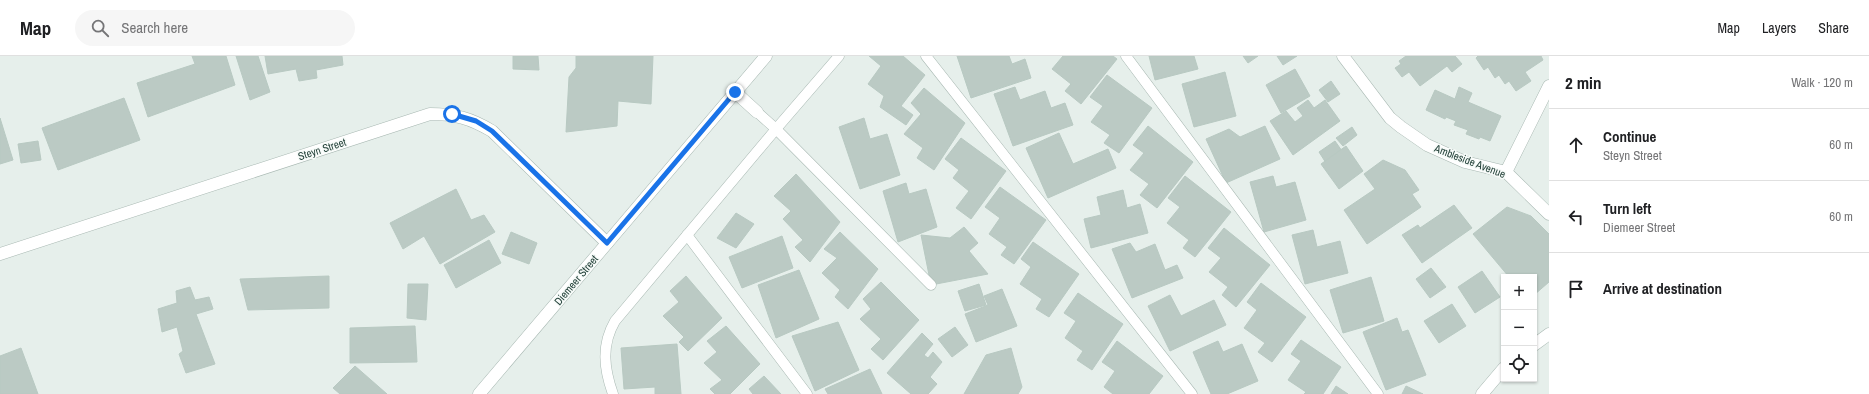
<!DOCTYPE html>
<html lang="en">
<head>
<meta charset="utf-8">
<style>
	:root { --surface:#fff; --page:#f6f6f6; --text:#202124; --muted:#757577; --line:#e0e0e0 }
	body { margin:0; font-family:"Archivo Narrow",sans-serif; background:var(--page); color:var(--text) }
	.controls { position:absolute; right:12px; bottom:12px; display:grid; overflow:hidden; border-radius:0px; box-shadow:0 1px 3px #0004 }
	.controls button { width:36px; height:36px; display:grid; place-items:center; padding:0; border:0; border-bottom:1px solid var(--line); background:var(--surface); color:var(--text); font:20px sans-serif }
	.stop { position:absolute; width:12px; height:12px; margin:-9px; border:3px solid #1a73e8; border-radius:50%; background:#fff }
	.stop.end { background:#1a73e8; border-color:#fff; box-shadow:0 1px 4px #0008 }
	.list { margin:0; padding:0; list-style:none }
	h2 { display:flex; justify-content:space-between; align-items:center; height:52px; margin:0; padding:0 16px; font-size:17px }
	h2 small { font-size:13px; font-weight:400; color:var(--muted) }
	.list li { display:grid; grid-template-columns:26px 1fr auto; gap:12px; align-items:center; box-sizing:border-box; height:72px; padding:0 16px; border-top:1px solid var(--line) }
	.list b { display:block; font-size:15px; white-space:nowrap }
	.list p { margin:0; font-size:13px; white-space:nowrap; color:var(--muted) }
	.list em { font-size:13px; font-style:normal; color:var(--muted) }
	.icon { flex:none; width:22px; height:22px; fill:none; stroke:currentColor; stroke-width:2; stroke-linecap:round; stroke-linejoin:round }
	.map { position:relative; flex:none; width:1549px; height:338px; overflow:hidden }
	header { display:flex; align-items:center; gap:24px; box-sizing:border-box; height:56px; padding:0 20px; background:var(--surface); border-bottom:1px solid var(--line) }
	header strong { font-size:19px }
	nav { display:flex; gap:22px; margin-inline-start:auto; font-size:14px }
	.search { width:280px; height:36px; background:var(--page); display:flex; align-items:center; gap:10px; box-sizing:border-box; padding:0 14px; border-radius:22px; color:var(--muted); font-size:15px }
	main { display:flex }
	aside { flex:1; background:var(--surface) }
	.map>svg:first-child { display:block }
</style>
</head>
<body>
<header>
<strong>Map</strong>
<div class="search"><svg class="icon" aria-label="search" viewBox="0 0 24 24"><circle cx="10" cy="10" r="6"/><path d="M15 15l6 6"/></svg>Search here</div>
<nav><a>Map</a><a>Layers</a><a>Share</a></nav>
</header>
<main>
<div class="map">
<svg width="1549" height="338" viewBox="0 0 1549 338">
	<rect width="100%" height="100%" fill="#e6efeb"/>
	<!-- building -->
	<g fill="#bbcac4" stroke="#b8c9c2">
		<polygon points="192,0 226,0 235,29 148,61 137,27 195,8"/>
		<polygon points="236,0 258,0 270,36 250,44"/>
		<polygon points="265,0 342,0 343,9 316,14 317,22 299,25 296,13 268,18"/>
		<polygon points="513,0 538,0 539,14 513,13"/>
		<polygon points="576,0 653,0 651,48 618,45 617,70 566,76 569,21 576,12"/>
		<polygon points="869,0 903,0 925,19 901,50 913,59 906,69 880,51 884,40 868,28 881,10"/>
		<polygon points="957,0 1009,0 1012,8 1025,3 1031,22 971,42"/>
		<polygon points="1063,0 1113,0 1117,3 1081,48 1065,35 1071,28 1052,13"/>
		<polygon points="1149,0 1194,0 1198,13 1155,24"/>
		<polygon points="1243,0 1258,0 1248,7"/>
		<polygon points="1277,0 1297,0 1283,9"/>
		<polygon points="1406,0 1455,0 1462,8 1452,16 1447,10 1420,30 1409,16 1402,21 1395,12 1401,8 1399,5"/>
		<polygon points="1478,0 1541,0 1543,4 1525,16 1531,25 1516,35 1509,25 1505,28 1499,19 1495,22 1488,11 1484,14 1476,2"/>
		<polygon points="1295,13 1310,40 1281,57 1266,29"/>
		<polygon points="1225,16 1236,60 1194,71 1182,28"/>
		<polygon points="1107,19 1152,52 1119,97 1104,87 1110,79 1091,66 1103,50 1090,41"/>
		<polygon points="1331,25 1340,38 1328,46 1319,34"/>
		<polygon points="1015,31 1020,44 1045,35 1051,52 1065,47 1073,69 1013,90 994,38"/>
		<polygon points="1459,31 1472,37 1468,46 1501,60 1490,85 1480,81 1479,83 1466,78 1468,74 1454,69 1456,65 1446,61 1445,63 1426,54 1435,34 1455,43"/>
		<polygon points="924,32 965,67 934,114 917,102 923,92 904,78 921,58 911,47"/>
		<polygon points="124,42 140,84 58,114 42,72"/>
		<polygon points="1308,44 1314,52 1325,44 1340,65 1293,99 1270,65 1286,55 1295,66 1303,60 1297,52"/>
		<polygon points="0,62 13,104 0,108"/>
		<polygon points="864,62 870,83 887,78 900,119 860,133 839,71"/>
		<polygon points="1148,70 1193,106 1157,152 1140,139 1149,128 1130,114 1144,97 1133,89"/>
		<polygon points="1265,70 1280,103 1226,127 1206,83 1229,73 1240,81"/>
		<polygon points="1352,71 1357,79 1343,90 1336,82"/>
		<polygon points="1059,77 1073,108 1108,93 1116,112 1048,142 1026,92"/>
		<polygon points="961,82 1006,115 971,163 956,152 969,135 953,122 959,114 945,103"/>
		<polygon points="38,85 41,104 21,107 18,88"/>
		<polygon points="1335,85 1342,95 1326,107 1319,96"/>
		<polygon points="1346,90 1363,115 1339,133 1321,108"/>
		<polygon points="1383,104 1405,114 1419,134 1412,138 1421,151 1367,188 1344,154 1375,133 1364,118"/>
		<polygon points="796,118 840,166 810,206 795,191 803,184 783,163 791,155 774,140"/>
		<polygon points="1185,120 1231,156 1195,201 1183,192 1189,184 1167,167 1180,151 1168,142"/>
		<polygon points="1273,120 1276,131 1295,126 1306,164 1264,176 1250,126"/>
		<polygon points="906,127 909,138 926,133 937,171 898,186 883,135"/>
		<polygon points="1000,131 1046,164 1014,208 1001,199 1007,191 989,178 1000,162 985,151"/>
		<polygon points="456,133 471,164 484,159 495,176 440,208 424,180 403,193 390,167"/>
		<polygon points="1123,134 1127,152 1140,148 1148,177 1091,192 1084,163 1101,159 1097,141"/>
		<polygon points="1454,149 1472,172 1422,207 1402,179 1418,169 1420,172"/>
		<polygon points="1507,151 1531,160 1549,178 1549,226 1534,239 1534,221 1509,221 1473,178"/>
		<polygon points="736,157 754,168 736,192 717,182"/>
		<polygon points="964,171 978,187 969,195 988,218 931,229 921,179 950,182"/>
		<polygon points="1224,172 1270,209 1236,251 1222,239 1228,231 1209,216 1221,202 1208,192"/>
		<polygon points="1313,174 1317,191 1340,185 1348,217 1305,228 1292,179"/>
		<polygon points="511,176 537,187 529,208 502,198"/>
		<polygon points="840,176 878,213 848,253 835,241 840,234 822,217 837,202 824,193"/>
		<polygon points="782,180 793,212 742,232 729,201"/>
		<polygon points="489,184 501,207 456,232 444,209"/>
		<polygon points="1033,186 1079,218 1049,261 1036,253 1042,243 1020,228 1031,211 1021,203"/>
		<polygon points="1130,187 1136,196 1155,188 1165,214 1177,209 1183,222 1132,242 1112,193"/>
		<polygon points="1431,212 1446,231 1430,242 1416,223"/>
		<polygon points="799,214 819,263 776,282 758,229"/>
		<polygon points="1482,215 1500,241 1475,257 1458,231"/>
		<polygon points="329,220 329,252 248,254 240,223"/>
		<polygon points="686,220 722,262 688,295 679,286 684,281 663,260 679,246 670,235"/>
		<polygon points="1371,221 1384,265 1343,277 1330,234"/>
		<polygon points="881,226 919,264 883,304 871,293 881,283 860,263 871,253 863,243"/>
		<polygon points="1261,227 1306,261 1272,306 1258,296 1265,287 1244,272 1257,254 1247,246"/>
		<polygon points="408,228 428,228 426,264 407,262"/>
		<polygon points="979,228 986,249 965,255 958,235"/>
		<polygon points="190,231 195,244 209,241 213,253 196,258 215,308 186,317 179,298 183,295 177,271 162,276 158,253 177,247 176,235"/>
		<polygon points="1002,233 1017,270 976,286 965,258 988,249 984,240"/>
		<polygon points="1078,237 1123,268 1092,314 1077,304 1083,295 1065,282 1076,265 1064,257"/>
		<polygon points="1170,239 1181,260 1214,244 1226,269 1170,295 1148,250"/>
		<polygon points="1452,248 1466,270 1439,287 1424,265"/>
		<polygon points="1397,262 1402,276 1408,274 1426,319 1386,334 1363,276"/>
		<polygon points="838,266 859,314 815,335 792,280"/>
		<polygon points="415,270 417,306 350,307 350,272"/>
		<polygon points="726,270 760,308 730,338 715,338 710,333 722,324 704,307 717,296 707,285"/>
		<polygon points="955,271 968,289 952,301 938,283"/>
		<polygon points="922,277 933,288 924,299 928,302 933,296 942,306 930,321 937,328 928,338 911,338 887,317"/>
		<polygon points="1301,284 1341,311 1323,338 1304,338 1306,336 1288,324 1301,305 1291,298"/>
		<polygon points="1117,285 1163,320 1149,338 1113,338 1104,331 1115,315 1102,306"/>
		<polygon points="1218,285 1223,296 1242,288 1258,325 1227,338 1211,338 1193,296"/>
		<polygon points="677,288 681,338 655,338 655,331 624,333 621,292"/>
		<polygon points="21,292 38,338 0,338 0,300"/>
		<polygon points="1011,292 1022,331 1018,338 964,338 986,299"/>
		<polygon points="355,310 387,338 340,338 333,332"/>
		<polygon points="870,313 882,338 828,338 825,333"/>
		<polygon points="764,320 781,338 753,338 749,333"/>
		<polygon points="1336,330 1348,338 1331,338"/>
		<polygon points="1406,330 1423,338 1402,338"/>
	</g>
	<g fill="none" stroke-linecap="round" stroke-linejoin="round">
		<defs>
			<g id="service">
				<polyline points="926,0 1192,338"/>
				<polyline points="1126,0 1378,338"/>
				<polyline points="757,56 776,73 931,229"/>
				<polyline points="687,179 807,338"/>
				<path d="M613,338C604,313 601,289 615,265L776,73L839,0"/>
			</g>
			<g id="minor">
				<polyline points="1343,0 1390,62 1401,71 1427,89 1465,106 1506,116 1549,158"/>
				<polyline points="735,36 757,56"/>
				<polyline points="1506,116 1549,30"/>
				<path d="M0,198L430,58C455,58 470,62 492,75L607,187"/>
				<polyline points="1534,289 1549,278"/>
				<polyline points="1482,338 1504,312"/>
			</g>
			<polyline id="tertiary" points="479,338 766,0"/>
		</defs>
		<!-- service casing -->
		<use href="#service" stroke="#a8b8b2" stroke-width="11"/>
		<!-- minor casing -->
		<use href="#minor" stroke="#a8b8b2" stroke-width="13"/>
		<!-- tertiary casing -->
		<use href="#tertiary" stroke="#a8b8b2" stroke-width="13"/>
		<!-- service -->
		<use href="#service" stroke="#fff" stroke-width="10"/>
		<!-- minor -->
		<use href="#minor" stroke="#fff" stroke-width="12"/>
		<!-- tertiary -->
		<use href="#tertiary" stroke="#fff" stroke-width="12"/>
	</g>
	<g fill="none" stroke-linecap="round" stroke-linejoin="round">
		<!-- route -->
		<polyline stroke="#1a73e8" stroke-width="5" points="452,58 476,65 492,75 607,187 735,36"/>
	</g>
	<g text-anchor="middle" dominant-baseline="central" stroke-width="3" stroke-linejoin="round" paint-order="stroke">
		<!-- street labels -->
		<g font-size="11" fill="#24423a" stroke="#f7fbf9">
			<text transform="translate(322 93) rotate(-18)">Steyn Street</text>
			<text transform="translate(1470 105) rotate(21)">Ambleside Avenue</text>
			<text transform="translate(576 224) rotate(-50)">Diemeer Street</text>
		</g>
	</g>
</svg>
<div class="controls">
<button>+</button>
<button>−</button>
<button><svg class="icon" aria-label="locate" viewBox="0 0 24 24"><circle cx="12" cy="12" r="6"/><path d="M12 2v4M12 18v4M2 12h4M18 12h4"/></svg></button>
</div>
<div class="stop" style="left:452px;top:58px"></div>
<div class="stop end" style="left:735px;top:36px"></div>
</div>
<aside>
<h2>2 min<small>Walk · 120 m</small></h2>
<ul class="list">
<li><svg class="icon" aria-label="ahead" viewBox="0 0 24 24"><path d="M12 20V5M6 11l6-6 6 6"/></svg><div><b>Continue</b><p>Steyn Street</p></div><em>60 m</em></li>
<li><svg class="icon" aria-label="left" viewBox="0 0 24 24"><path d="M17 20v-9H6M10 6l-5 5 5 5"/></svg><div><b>Turn left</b><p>Diemeer Street</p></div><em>60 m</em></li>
<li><svg class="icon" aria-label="arrive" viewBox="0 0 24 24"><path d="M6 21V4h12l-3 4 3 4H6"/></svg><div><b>Arrive at destination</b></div></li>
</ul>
</aside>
</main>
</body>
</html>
